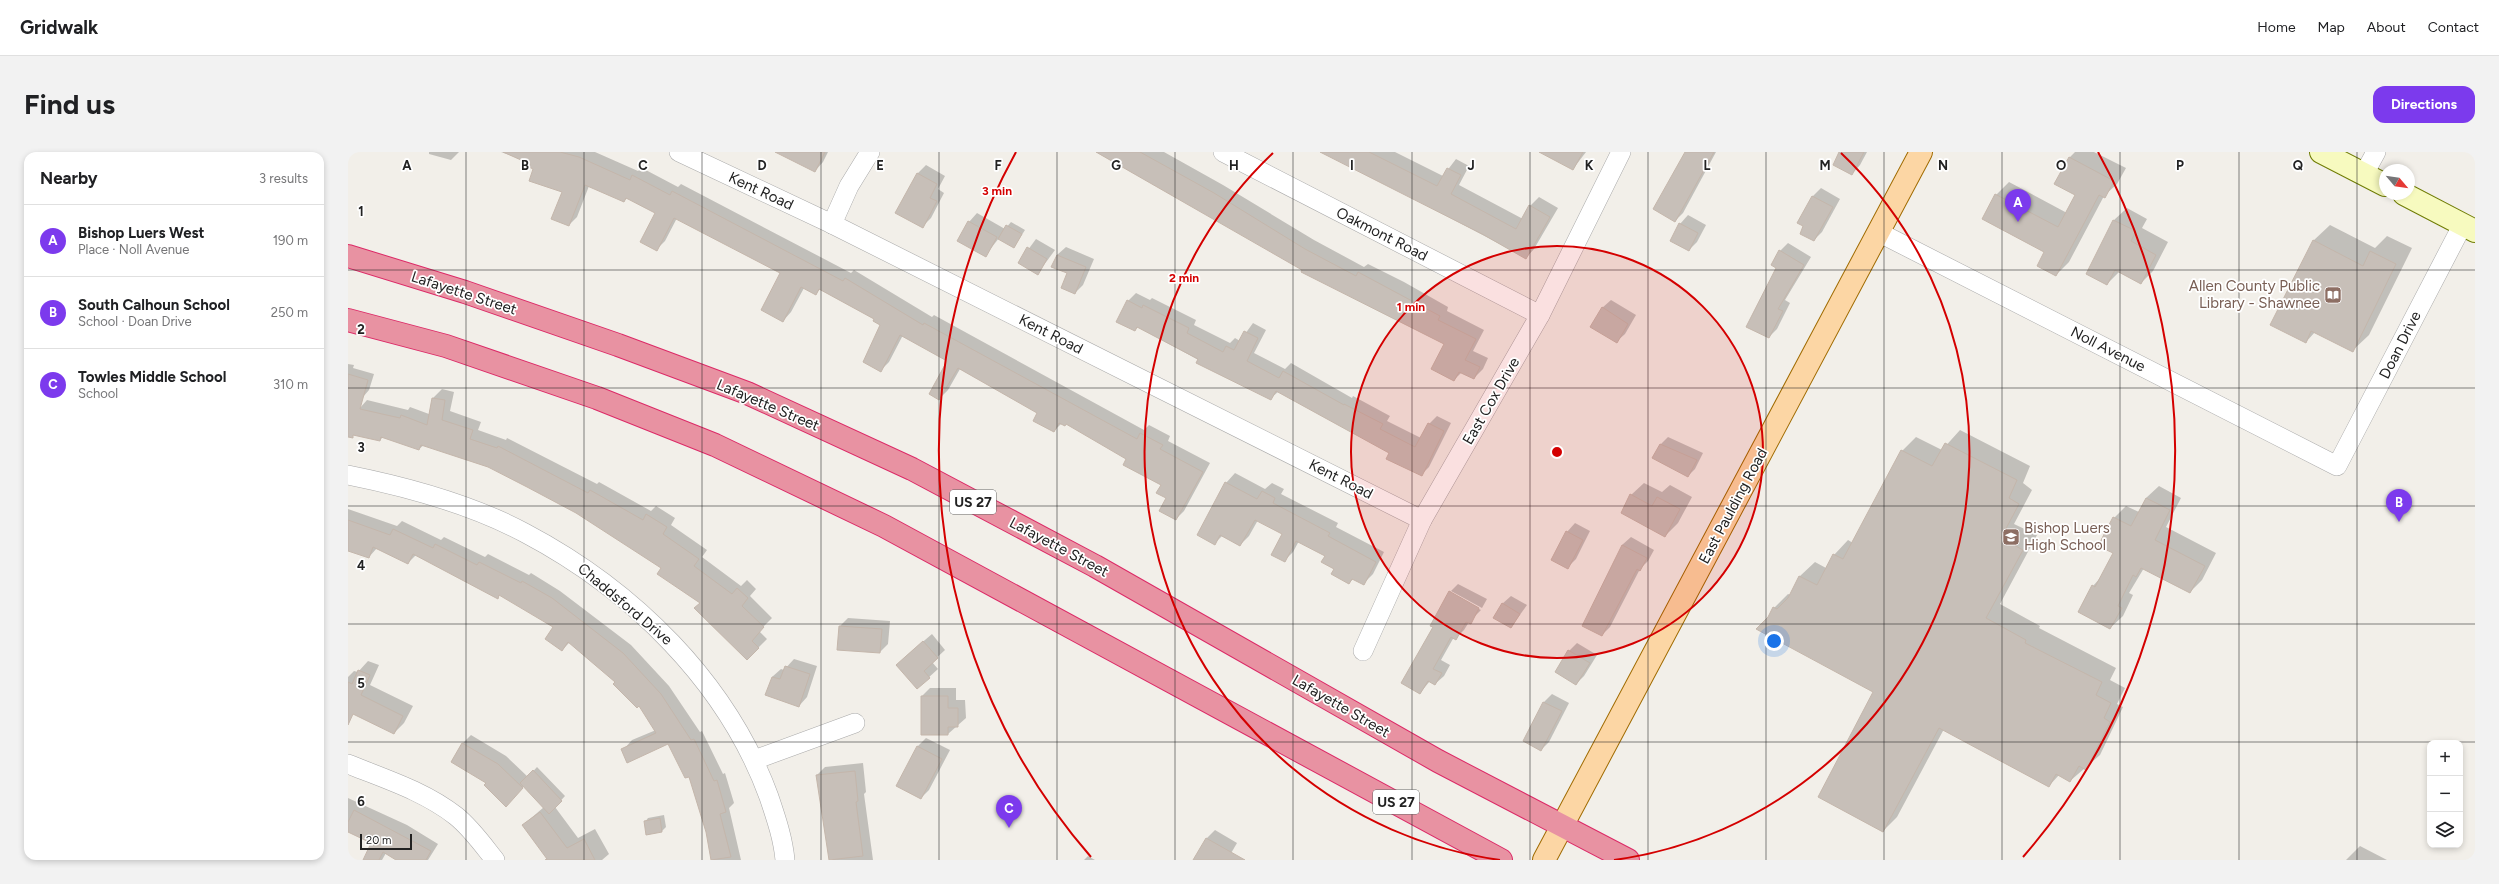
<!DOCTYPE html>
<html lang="en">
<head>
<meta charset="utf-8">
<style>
	:root { --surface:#fff; --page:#f2f2f2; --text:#202124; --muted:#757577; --line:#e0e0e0; --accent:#7c3aed }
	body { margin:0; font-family:Figtree,sans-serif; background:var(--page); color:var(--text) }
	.controls { position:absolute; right:12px; bottom:12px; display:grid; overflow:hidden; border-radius:8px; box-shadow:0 2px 6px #0003 }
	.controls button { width:36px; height:36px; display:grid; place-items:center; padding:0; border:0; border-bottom:1px solid var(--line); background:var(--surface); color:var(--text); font:20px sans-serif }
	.compass { position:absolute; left:2031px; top:12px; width:36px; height:36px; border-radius:50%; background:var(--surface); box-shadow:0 2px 6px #0003; rotate:119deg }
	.scale { position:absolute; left:12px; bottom:10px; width:52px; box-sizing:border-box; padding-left:4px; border:2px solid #222; border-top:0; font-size:11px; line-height:14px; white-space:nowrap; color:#222; -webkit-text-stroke:3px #fff; paint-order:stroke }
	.you { position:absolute; left:1426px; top:489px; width:14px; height:14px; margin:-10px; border:3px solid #fff; border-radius:50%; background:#1a73e8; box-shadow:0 0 0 6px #1a73e833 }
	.badge { display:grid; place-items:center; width:26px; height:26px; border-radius:50%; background:var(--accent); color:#fff; font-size:13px; font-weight:700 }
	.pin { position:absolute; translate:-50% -33px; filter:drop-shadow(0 1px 2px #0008) }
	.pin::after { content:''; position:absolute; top:21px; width:14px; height:12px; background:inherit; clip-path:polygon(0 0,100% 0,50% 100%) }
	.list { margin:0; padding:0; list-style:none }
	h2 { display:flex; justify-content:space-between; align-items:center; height:52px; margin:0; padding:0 16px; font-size:17px }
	h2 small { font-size:13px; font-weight:400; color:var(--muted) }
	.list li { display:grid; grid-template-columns:26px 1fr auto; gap:12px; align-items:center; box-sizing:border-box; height:72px; padding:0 16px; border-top:1px solid var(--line) }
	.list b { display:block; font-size:15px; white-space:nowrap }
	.list p { margin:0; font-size:13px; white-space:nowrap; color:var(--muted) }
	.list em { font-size:13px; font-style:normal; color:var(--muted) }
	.icon { flex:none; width:22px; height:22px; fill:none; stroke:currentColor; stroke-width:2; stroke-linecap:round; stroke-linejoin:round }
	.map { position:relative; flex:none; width:2127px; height:708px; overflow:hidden; border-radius:12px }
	header { display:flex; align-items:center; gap:24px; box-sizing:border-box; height:56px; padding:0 20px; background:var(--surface); border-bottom:1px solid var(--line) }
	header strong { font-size:19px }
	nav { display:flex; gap:22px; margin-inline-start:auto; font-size:14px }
	.intro { display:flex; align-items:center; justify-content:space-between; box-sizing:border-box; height:96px; padding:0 24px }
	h1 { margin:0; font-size:28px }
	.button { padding:10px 18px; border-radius:12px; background:var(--accent); color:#fff; font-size:14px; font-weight:700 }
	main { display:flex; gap:24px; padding:0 24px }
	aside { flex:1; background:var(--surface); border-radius:12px; box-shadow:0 2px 6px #0003 }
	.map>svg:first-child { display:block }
</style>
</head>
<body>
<header>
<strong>Gridwalk</strong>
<nav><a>Home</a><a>Map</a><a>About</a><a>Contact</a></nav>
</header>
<div class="intro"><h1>Find us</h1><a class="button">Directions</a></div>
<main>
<aside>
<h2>Nearby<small>3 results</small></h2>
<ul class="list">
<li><span class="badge">A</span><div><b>Bishop Luers West</b><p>Place · Noll Avenue</p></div><em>190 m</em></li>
<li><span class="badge">B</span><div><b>South Calhoun School</b><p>School · Doan Drive</p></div><em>250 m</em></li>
<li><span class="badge">C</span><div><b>Towles Middle School</b><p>School</p></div><em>310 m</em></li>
</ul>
</aside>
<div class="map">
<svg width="2127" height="708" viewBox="0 0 2127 708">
	<rect width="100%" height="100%" fill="#f2efe9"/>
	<!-- shadow -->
	<g fill="#0003">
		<polygon points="81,0 111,0 103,8 81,2"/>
		<polygon points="153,0 247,0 290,19 294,16 330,35 333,32 503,121 506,118 584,165 586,163 796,278 801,273 822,284 820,289 862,311 836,359 828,367 814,332 780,306 718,271 714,271 706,279 690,260 612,217 600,238 591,247 600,208 555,183 541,210 532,219 533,173 527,167 472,137 468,142 456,136 443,160 435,169 434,120 329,66 317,89 309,97 308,61 279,46 276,49 241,34 229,65 221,73 215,40 186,16 183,11"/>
		<polygon points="429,0 480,0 475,10 467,19"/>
		<polygon points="748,0 816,0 875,33 966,88 1016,115 1020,112 1056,130 1100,155 1099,159 1136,178 1125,199 1140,206 1135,217 1126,226 1114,220 1106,228 1098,192 955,117"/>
		<polygon points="978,0 1047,0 1095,24 1108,7 1121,14 1111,33 1175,67 1182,54 1191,45 1210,56 1186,97 1178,106"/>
		<polygon points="1210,0 1238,0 1225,17"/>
		<polygon points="1338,0 1368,0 1335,61 1327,69"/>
		<polygon points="1492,0 1519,0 1512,13 1504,22"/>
		<polygon points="1727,0 1746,0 1778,16 1769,32 1756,44 1721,110 1708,123 1698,100 1648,43 1661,30 1719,61 1728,42 1721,6"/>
		<polygon points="578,13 597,24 590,37 596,41 583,66 575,74 569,22"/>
		<polygon points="1473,36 1492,47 1474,80 1466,88 1464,45"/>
		<polygon points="1779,56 1799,67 1794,76 1820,90 1805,119 1793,131 1771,120 1759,132 1739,122 1766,68"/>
		<polygon points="629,61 657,77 663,70 677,78 666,95 651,86 637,104 610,89 621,70"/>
		<polygon points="1340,63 1358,73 1349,90 1341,98 1323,88 1332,72"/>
		<polygon points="1982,73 2027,96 2039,84 2064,96 2021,183 2004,199 1967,180 1958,190 1965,89"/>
		<polygon points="688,87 707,98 690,121 671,110"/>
		<polygon points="1440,91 1463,105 1437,148 1442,151 1429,177 1421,185 1432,99"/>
		<polygon points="718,95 746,107 735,133 727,141 720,121 709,103"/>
		<polygon points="788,141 802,148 804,146 848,168 846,173 882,191 887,186 892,189 905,171 918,178 906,201 937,217 943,211 1004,246 1005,244 1042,264 1039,269 1073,286 1081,272 1089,264 1103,271 1081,315 1073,323 1043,300 931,239 922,247 790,175 787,178 770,169 780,149"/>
		<polygon points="1263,148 1288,163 1277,182 1268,190 1254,156"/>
		<polygon points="0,212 6,213 5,216 26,222 21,238 15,245 0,241"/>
		<polygon points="94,237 106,240 102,259 133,270 130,278 158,288 159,286 249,332 251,330 303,359 308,354 327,366 323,373 359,398 354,405 393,434 399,428 408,437 402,444 424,466 411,479 419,487 399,507 353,451 315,415 229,360 140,314 76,293 71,297 35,285 32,288 11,257 19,248 60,258 62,255 81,262 85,246"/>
		<polygon points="1612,278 1682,314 1675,331 1684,338 1666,372 1689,383 1652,452 1692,474 1691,476 1768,516 1762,528 1777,536 1769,552 1775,555 1752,603 1722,629 1711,623 1701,634 1596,577 1549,665 1535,679 1526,540 1422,464 1426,456 1440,442 1443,443 1452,424 1467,410 1478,416 1486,403 1500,388 1505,391 1554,299 1568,285 1594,298"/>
		<polygon points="1320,285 1355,301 1347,317 1340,324 1306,306 1313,292"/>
		<polygon points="887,321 917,337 924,331 936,337 933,342 990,371 988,375 1036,400 1025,422 1016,431 1006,426 1001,431 978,403 951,389 945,400 936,409 935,381 910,368 901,384 892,393 874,384 867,391 878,331"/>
		<polygon points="1296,331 1314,340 1322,333 1344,345 1330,371 1317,384 1283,343"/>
		<polygon points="1811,334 1833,346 1818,375 1868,401 1854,428 1842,440 1796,416 1781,441 1785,443 1775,464 1762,476 1745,434 1753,425 1766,401 1766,366 1778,354 1791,360 1798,346"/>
		<polygon points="0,357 49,374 54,369 93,388 96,385 137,405 140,402 181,423 183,421 212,439 283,493 321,534 352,580 354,579 375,622 377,621 386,651 381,656 393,708 364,708 359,680 341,623 321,590 276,597 284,588 308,578 291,552 269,530 222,490 214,498 206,475 152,442 149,445 68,403 60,411 29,396 21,405 0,398"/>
		<polygon points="1227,371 1242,379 1228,407 1220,415 1219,380"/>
		<polygon points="1283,385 1306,398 1300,409 1292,417 1262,475 1254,483 1274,393"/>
		<polygon points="1110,432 1139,447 1134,456 1103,439 1103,442 1133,458 1121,470 1116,478 1108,486 1106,485 1093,508 1102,513 1096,524 1087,532 1082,529 1072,541 1086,475 1102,440"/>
		<polygon points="1163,444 1179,453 1163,475 1154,452"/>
		<polygon points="500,466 542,469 540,492 532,500 492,474"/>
		<polygon points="584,482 597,498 584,510 590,517 569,536 557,505"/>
		<polygon points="1229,491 1249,503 1236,524 1228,532 1221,499"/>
		<polygon points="446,507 469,514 459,545 451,554 424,525 433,517 436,518"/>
		<polygon points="20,509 31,513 22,533 65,554 56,571 46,581 0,559 0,525 6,519 10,520"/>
		<polygon points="582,536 608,536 608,548 617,548 618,566 600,582 574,544"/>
		<polygon points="1204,542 1221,551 1201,590 1193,598 1176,589 1196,550"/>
		<polygon points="123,583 158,604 180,625 189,615 217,644 207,655 230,686 247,677 261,702 254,708 198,708 200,706 175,673 196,655 176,634 158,653 140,631 104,609 115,591"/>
		<polygon points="578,586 602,598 581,638 573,646 549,634 570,594"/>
		<polygon points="515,611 518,640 516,642 525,708 486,708 469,623 477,615"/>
		<polygon points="0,646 59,673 90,692 80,708 50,708 38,701 34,708 16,708 24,691 0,679"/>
		<polygon points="316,663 318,675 314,679 299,682 297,670 300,666"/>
		<polygon points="867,678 889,691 879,708 846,708 859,686"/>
		<polygon points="2012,694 2039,708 1998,708"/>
		<polygon points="740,704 747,708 736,708"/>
	</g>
	<!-- building -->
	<g fill="#c7bfb8" stroke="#c4b6ab">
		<polygon points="155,0 212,0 231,5 282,28 284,23 322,43 324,39 495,129 497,126 575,173 576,171 789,287 792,281 815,293 812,297 855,320 828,368 811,359 818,346 808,341 813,333 775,313 778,307 718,272 717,274 711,271 706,280 685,269 689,261 610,216 591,248 581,242 599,209 552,183 533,220 515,210 532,173 525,169 526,167 471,137 468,143 453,135 435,170 413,158 432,121 326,66 309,99 292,90 307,61 278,46 276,50 237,33 221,74 203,67 214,40 181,29 185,17 181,15 182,12"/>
		<polygon points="427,0 477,0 467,20"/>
		<polygon points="748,0 792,0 866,41 957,97 1008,124 1010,120 1092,164 1090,168 1128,187 1117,208 1132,215 1126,227 1111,220 1106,229 1083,217 1096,192 953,120 954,118"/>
		<polygon points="972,0 1021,0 1089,34 1099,16 1113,23 1103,42 1168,77 1181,53 1202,65 1178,107 1136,83"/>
		<polygon points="1191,0 1235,0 1225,18"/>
		<polygon points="1337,0 1366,0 1327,70 1305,57"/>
		<polygon points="1491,0 1516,0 1504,23 1485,13"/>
		<polygon points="1721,5 1766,29 1757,46 1751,43 1708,124 1689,114 1696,100 1634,67 1647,42 1710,75 1727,43 1706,32"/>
		<polygon points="569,21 589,32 582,46 589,49 575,76 547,61"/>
		<polygon points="1464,44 1485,55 1466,89 1452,82 1455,74 1449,71"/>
		<polygon points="1765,68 1788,79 1783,89 1808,103 1793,132 1767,118 1759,133 1738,122"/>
		<polygon points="620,69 649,85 638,105 609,89"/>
		<polygon points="1331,71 1350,81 1341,99 1322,89"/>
		<polygon points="658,73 674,82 666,96 650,87"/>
		<polygon points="1965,88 2015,114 2022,99 2048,112 2005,200 1963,179 1958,191 1922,173"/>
		<polygon points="679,95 699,107 690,123 670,111"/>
		<polygon points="1431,98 1456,113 1430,157 1435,159 1421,186 1398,175 1428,116 1423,113"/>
		<polygon points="709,103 738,115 727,142 713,136 719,121 703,115"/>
		<polygon points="779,148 794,156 795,153 841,176 839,181 875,200 878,194 886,198 896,179 910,186 899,209 931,226 935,219 996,253 996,252 1035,272 1032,277 1067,295 1080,271 1096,279 1074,324 1038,307 1041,301 928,239 923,248 848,211 850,207 789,175 787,179 768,170"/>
		<polygon points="1254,155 1280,172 1269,191 1242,175"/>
		<polygon points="0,222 20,228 12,257 52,266 53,263 79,273 84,246 97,248 94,268 125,278 122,287 149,296 150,294 240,341 242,338 295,368 298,362 319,375 315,382 351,407 346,414 384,442 389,436 400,446 394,454 416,475 404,489 411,496 399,508 346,456 352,451 309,422 313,416 228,361 179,335 140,315 73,293 71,298 33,285 32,289 5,283 5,286 0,285"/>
		<polygon points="1597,291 1669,328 1661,346 1671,352 1653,386 1675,398 1638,466 1678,488 1677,491 1754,530 1748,543 1763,551 1756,566 1762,570 1738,618 1731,614 1722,630 1708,622 1701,635 1591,576 1535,680 1470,645 1525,540 1408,477 1420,465 1425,455 1429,457 1440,446 1451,424 1469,433 1485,402 1495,407 1553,298 1584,314"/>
		<polygon points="1312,292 1349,308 1340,325 1304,306"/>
		<polygon points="877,330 909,347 914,339 927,346 925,351 982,381 980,384 1028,410 1016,433 1004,427 1001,432 983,422 986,417 973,410 977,404 948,389 937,410 923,403 934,382 907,368 892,394 872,383 867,393 849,383"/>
		<polygon points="1282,342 1304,354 1309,345 1332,357 1317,385 1273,361"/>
		<polygon points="1798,346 1822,358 1807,388 1857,414 1842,441 1793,416 1788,425 1785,423 1770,454 1774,456 1762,477 1730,460 1744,433 1747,435 1765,401 1750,394 1765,365 1783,374"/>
		<polygon points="0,368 42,383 45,377 85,396 87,392 129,413 131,410 173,431 174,429 204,446 275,501 313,542 343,588 346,587 366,629 369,628 378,660 372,662 383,705 363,708 358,680 341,625 337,626 320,592 279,611 273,597 308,581 291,554 289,556 265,532 267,530 220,490 214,499 197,487 205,475 151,443 150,447 65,402 60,412 25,395 21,406 0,399"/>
		<polygon points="1218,379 1235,388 1220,417 1203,408"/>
		<polygon points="1274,393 1299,406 1292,419 1289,417 1254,484 1234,474"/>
		<polygon points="1101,439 1131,456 1123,472 1118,470 1108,488 1103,485 1085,517 1094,521 1087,533 1080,529 1072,542 1053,531 1085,475 1082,474"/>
		<polygon points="1154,451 1172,462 1163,476 1145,466"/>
		<polygon points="491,474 534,477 532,501 489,498"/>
		<polygon points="575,489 590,506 576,519 582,526 569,537 548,513"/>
		<polygon points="1220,498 1242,511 1228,533 1207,520"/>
		<polygon points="437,514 462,522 451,555 417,543 424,525 432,527"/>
		<polygon points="10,518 22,523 13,543 55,564 46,582 5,562 0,573 0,530 4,532"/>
		<polygon points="573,544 600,544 600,556 610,556 610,575 600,575 600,583 573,583"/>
		<polygon points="1195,550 1214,559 1193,599 1175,589"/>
		<polygon points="114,591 150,612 175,636 158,655 136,633 138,631 103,610"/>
		<polygon points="569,594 594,607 573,647 548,634"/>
		<polygon points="185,618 214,649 201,662 172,631"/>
		<polygon points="507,619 510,649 508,650 515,704 481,708 468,623"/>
		<polygon points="6,658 83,699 78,708 48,708 35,700 31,708 15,708 23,691 0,680 0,670"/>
		<polygon points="192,660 219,696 236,687 247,708 197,708 199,707 174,673"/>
		<polygon points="312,666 314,680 298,683 296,669"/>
		<polygon points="858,686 897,708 845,708"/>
	</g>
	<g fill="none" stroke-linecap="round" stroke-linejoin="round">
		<defs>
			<g id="street">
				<polyline points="331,0 484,72 1074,368"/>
				<polyline points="875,0 1192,163"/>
				<polyline points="2016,22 2028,0"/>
				<polyline points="484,72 501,34 522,0"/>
				<polyline points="1530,80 1989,314 2115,72"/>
				<path d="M0,323C60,335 123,352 177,381C285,438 379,530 421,645C428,666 435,686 437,708"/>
				<polyline points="1015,499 1074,368 1192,163 1273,0"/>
				<polyline points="406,608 507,571"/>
				<path d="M0,612C37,627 76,639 108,664C123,676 135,693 147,708"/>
			</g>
			<g id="secondary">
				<polyline points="1973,0 2037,33"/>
				<polyline points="2056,42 2127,79"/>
			</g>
			<polyline id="primary" points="1196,708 1573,0"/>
			<g id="highway">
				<polyline points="0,104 117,140 270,193 399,241 564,317 747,414 1090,609 1280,708"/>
				<polyline points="0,168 98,194 249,246 367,293 536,374 1153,708"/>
			</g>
		</defs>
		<!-- street casing -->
		<use href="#street" stroke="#a9a9a9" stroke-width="20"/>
		<!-- secondary casing -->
		<use href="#secondary" stroke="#707d05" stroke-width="24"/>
		<!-- primary casing -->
		<use href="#primary" stroke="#a06b00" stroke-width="24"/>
		<!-- highway casing -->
		<use href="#highway" stroke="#dc2a67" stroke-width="24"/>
		<!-- street -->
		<use href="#street" stroke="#fff" stroke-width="19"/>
		<!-- secondary -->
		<use href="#secondary" stroke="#f7fabf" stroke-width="22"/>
		<!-- primary -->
		<use href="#primary" stroke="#fcd6a4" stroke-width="22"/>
		<!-- highway -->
		<use href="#highway" stroke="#e892a2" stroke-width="22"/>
	</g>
	<!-- grid -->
	<path fill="none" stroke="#222" stroke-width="1" stroke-opacity="0.55" d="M118,0V708M236,0V708M354,0V708M473,0V708M591,0V708M709,0V708M827,0V708M945,0V708M1064,0V708M1182,0V708M1300,0V708M1418,0V708M1536,0V708M1654,0V708M1772,0V708M1891,0V708M2009,0V708M0,118H2127M0,236H2127M0,354H2127M0,472H2127M0,590H2127"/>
	<!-- distance rings -->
	<circle cx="1209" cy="300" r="206" fill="#d40000" fill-opacity=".12"/>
	<g fill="none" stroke="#d40000" stroke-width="2">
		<circle cx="1209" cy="300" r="206"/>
		<path d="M1152 708A412 412 0 0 1 925 1M1493 1A412 412 0 0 1 1266 708"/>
		<path d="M743 705A618 618 0 0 1 668 0M1750 0A618 618 0 0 1 1675 705"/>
	</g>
	<!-- icons -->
	<defs>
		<symbol id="library-square" viewBox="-11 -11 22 22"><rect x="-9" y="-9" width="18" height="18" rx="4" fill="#8d6e63" stroke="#fff"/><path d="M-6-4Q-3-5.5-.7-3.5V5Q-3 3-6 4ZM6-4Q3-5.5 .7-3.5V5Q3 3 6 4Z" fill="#fff"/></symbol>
		<symbol id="school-square" viewBox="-11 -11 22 22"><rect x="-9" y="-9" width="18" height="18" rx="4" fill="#8d6e63" stroke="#fff"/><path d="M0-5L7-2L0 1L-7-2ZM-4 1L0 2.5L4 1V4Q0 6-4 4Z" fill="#fff"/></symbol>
	</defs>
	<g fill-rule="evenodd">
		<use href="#library-square" x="1975" y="133" width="20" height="20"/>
		<use href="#school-square" x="1653" y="375" width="20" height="20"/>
	</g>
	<g text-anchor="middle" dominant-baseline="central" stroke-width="3.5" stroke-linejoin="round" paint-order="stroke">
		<!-- shield labels -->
		<g fill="#fff" stroke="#646464" stroke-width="1">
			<rect x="602" y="338" width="46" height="24" rx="3"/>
			<rect x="1025" y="638" width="46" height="24" rx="3"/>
		</g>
		<g font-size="14" font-weight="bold" fill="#222">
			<text x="625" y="350">US 27</text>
			<text x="1048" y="650">US 27</text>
		</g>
		<!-- street labels -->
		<g font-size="15" fill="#222" stroke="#fff">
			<text transform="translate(413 39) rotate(25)">Kent Road</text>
			<text transform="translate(1034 82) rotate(27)">Oakmont Road</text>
			<text transform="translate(116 141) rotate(18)">Lafayette Street</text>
			<text transform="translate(703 182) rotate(27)">Kent Road</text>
			<text transform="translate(2052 193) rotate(-63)">Doan Drive</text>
			<text transform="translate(1760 197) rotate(27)">Noll Avenue</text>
			<text transform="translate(1143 249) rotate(-60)">East Cox Drive</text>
			<text transform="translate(420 253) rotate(23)">Lafayette Street</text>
			<text transform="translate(993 327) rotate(27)">Kent Road</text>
			<text transform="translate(1385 354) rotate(-62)">East Paulding Road</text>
			<text transform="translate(711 395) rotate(28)">Lafayette Street</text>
			<text transform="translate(277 452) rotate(40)">Chaddsford Drive</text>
			<text transform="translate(993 554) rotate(30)">Lafayette Street</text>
		</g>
		<!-- education labels -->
		<g font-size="15" fill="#785e54" stroke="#fff" text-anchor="end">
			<text x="1972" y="134">Allen County Public<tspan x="1972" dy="17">Library - Shawnee</tspan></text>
			<text x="1676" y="376" text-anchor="start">Bishop Luers<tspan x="1676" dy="17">High School</tspan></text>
		</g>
	</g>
	<g font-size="13" text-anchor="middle" font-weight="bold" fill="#222" stroke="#fff" stroke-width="3.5" stroke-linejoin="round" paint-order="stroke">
		<text x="59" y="18">A</text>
		<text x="177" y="18">B</text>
		<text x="295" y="18">C</text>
		<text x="414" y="18">D</text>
		<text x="532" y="18">E</text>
		<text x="650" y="18">F</text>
		<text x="768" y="18">G</text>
		<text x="886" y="18">H</text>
		<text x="1004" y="18">I</text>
		<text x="1123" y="18">J</text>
		<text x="1241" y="18">K</text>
		<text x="1359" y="18">L</text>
		<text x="1477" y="18">M</text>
		<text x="1595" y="18">N</text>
		<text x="1713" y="18">O</text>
		<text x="1832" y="18">P</text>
		<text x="1950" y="18">Q</text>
		<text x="13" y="64">1</text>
		<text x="13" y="182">2</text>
		<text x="13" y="300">3</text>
		<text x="13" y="418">4</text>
		<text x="13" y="536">5</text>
		<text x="13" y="654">6</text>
	</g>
	<circle cx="1209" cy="300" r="6" fill="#d40000" stroke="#fff" stroke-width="2"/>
	<g font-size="12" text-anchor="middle" font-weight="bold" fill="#d40000" stroke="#fff" stroke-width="3.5" stroke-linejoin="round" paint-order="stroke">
		<text x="649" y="43">3 min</text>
		<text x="836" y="130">2 min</text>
		<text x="1063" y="159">1 min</text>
	</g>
</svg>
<div class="controls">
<button>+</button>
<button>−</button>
<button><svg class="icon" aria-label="layers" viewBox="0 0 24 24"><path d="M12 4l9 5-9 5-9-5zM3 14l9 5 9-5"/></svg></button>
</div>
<svg class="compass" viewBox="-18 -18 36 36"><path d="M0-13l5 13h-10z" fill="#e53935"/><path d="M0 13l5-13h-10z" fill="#757577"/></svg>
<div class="scale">20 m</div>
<div class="you"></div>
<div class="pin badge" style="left:1670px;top:70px">A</div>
<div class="pin badge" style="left:2051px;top:370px">B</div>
<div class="pin badge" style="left:661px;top:676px">C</div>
</div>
</main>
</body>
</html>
